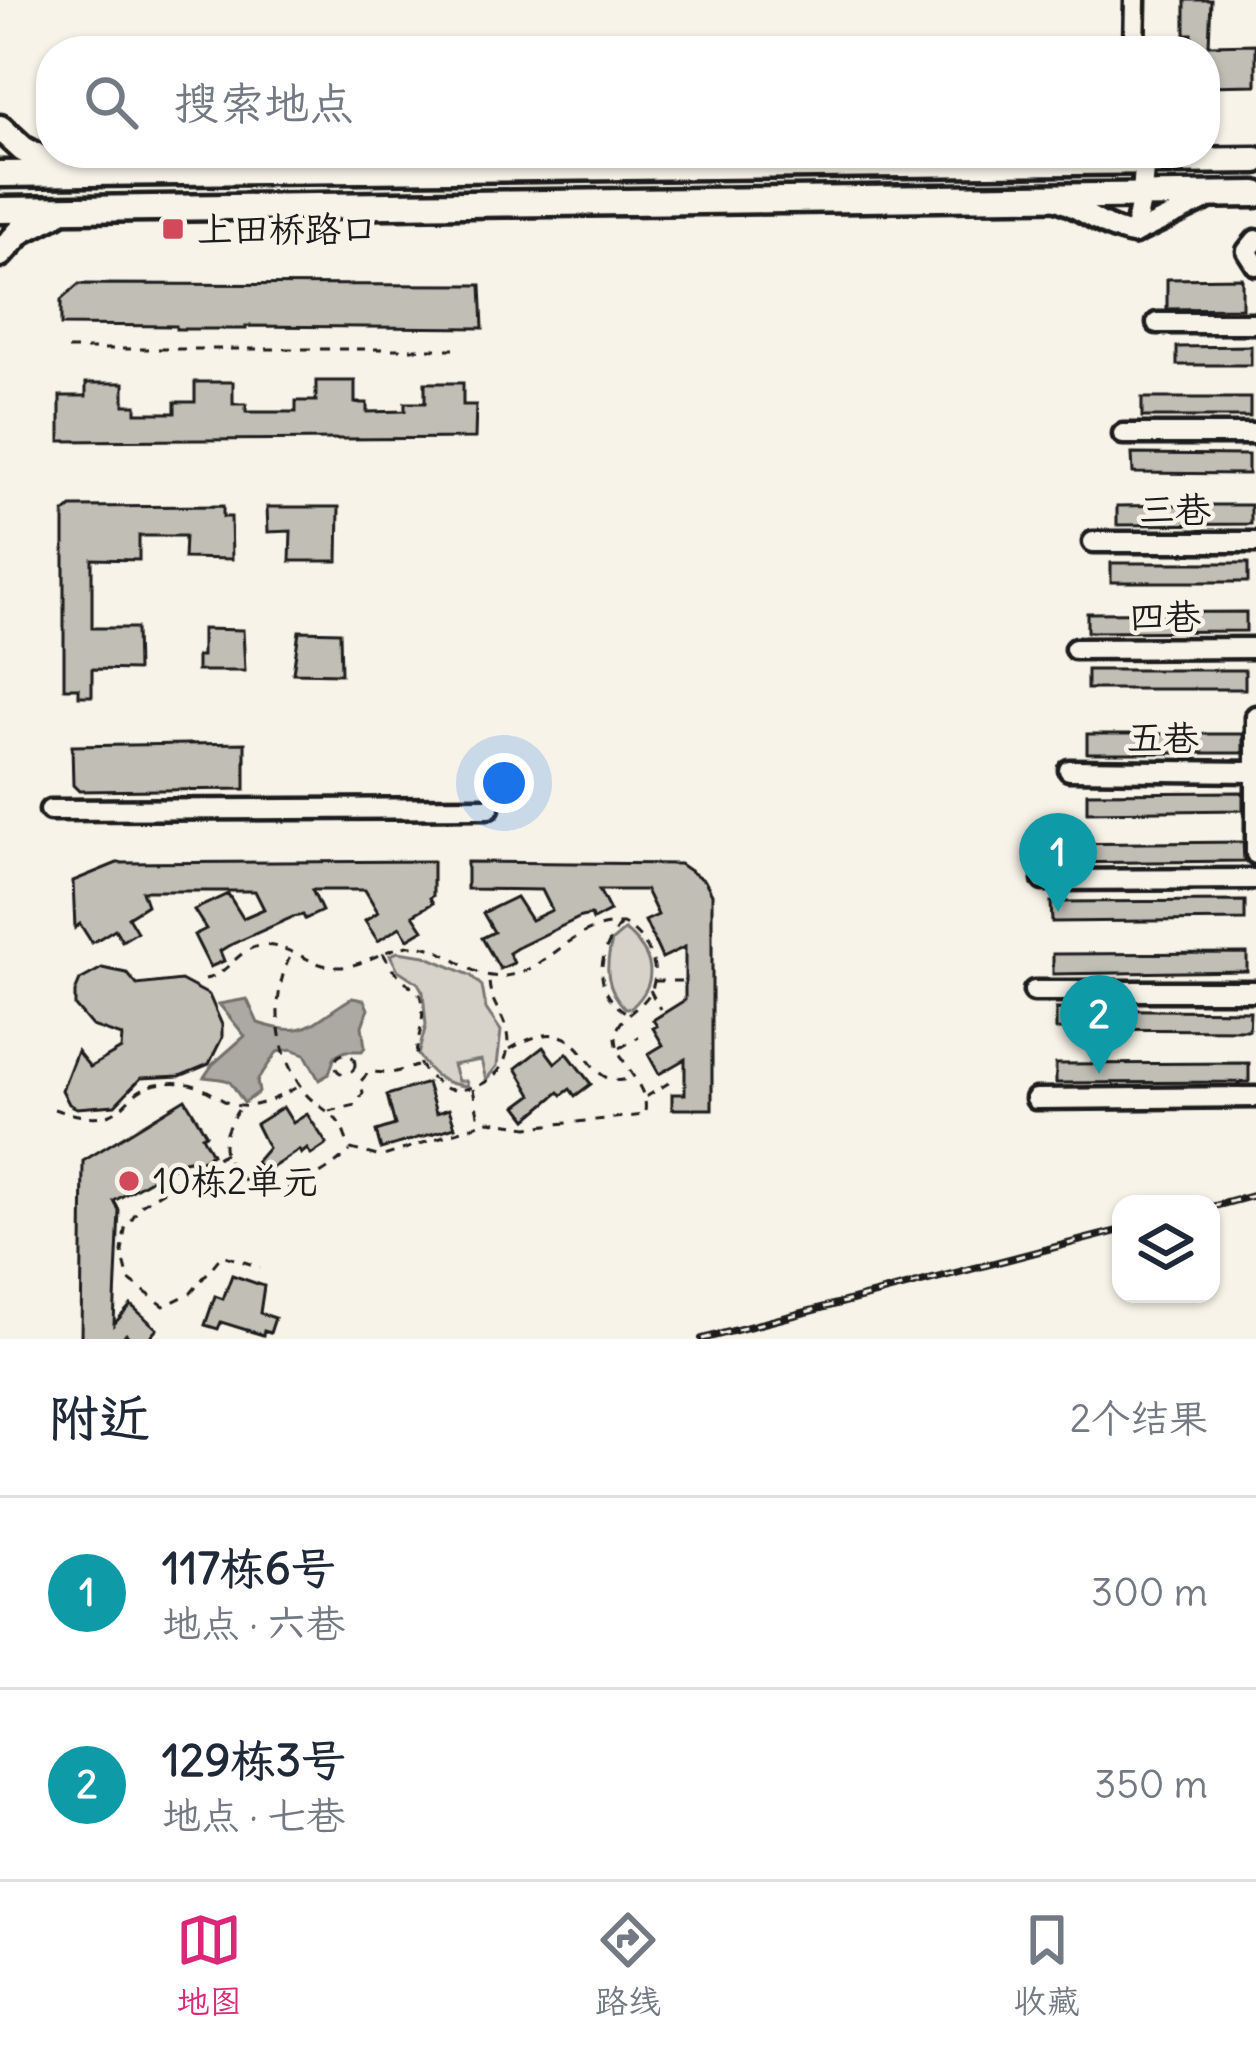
<!DOCTYPE html>
<html lang="zh">
<head>
<meta charset="utf-8">
<style>
	:root { --surface:#fff; --page:#f6f6f7; --text:#1f2937; --muted:#747a83; --line:#e0e1e3; --accent:#db2777 }
	body { margin:0; font-family:Delius,"LXGW WenKai TC",sans-serif; background:var(--page); color:var(--text) }
	.controls { position:absolute; right:36px; bottom:36px; display:grid; overflow:hidden; border-radius:24px; box-shadow:0 3px 9px #0004 }
	.controls button { width:108px; height:108px; display:grid; place-items:center; padding:0; border:0; border-bottom:3px solid var(--line); background:var(--surface); color:var(--text); font:60px sans-serif }
	.you { position:absolute; left:504px; top:783px; width:42px; height:42px; margin:-30px; border:9px solid #fff; border-radius:50%; background:#1a73e8; box-shadow:0 0 0 18px #1a73e833 }
	.badge { display:grid; place-items:center; width:78px; height:78px; border-radius:50%; background:var(--accent); color:#fff; font-size:39px; font-weight:700 }
	.pin { position:absolute; translate:-50% -99px; filter:drop-shadow(0 3px 6px #0008) }
	.pin::after { content:''; position:absolute; top:63px; width:42px; height:36px; background:inherit; clip-path:polygon(0 0,100% 0,50% 100%) }
	.list { margin:0; padding:0; list-style:none }
	h2 { display:flex; justify-content:space-between; align-items:center; height:156px; margin:0; padding:0 48px; font-size:51px }
	h2 small { font-size:39px; font-weight:400; color:var(--muted) }
	.list li { display:grid; grid-template-columns:78px 1fr auto; gap:36px; align-items:center; box-sizing:border-box; height:192px; padding:0 48px; border-top:3px solid var(--line) }
	.list b { display:block; font-size:45px; white-space:nowrap }
	.list p { margin:0; font-size:39px; white-space:nowrap; color:var(--muted) }
	.list em { font-size:39px; font-style:normal; color:var(--muted) }
	.icon { flex:none; width:66px; height:66px; fill:none; stroke:currentColor; stroke-width:2; stroke-linecap:round; stroke-linejoin:round }
	.map { position:relative; flex:none; width:1256px; height:1339px; overflow:hidden }
	.search { position:absolute; background:var(--surface); box-shadow:0 3px 9px #0004; left:36px; right:36px; top:36px; height:132px; display:flex; align-items:center; gap:30px; box-sizing:border-box; padding:0 42px; border-radius:48px; color:var(--muted); font-size:45px }
	.sheet { height:540px; background:var(--surface) }
	nav { display:flex; justify-content:space-around; align-items:center; box-sizing:border-box; height:168px; border-top:3px solid var(--line); background:var(--surface); font-size:33px; color:var(--muted) }
	nav a { display:grid; justify-items:center; gap:6px }
	nav .on { color:var(--accent) }
	.map>svg:first-child { display:block }
</style>
</head>
<body>
<div class="map">
<svg width="1256" height="1339" viewBox="0 0 1256 1339">
	<rect width="100%" height="100%" fill="#f7f3e8"/>
	<filter id="ink" filterUnits="userSpaceOnUse"><feTurbulence type="fractalNoise" baseFrequency=".00833" numOctaves="2"/><feDisplacementMap in="SourceGraphic" scale="24" xChannelSelector="R" yChannelSelector="G"/><feConvolveMatrix kernelMatrix="1 2 1 2 8 2 1 2 1" color-interpolation-filters="sRGB"/></filter>
	<g filter="url(#ink)">
		<!-- green -->
		<g fill="#d7d3cb" stroke="#7a7874" stroke-width="3">
			<path d="M625,930C654,954 660,982 631,1008H625C605,988 605,966 612,941Z"/>
			<path d="M398,952L425,956L470,975L482,986L486,1009L501,1031L497,1066L486,1080L481,1060L453,1065L458,1081H466L468,1086C444,1085 431,1075 418,1055L426,1025L423,992L418,983L398,970L390,955Z"/>
		</g>
		<!-- water -->
		<path fill="#aca9a2" stroke="#72716c" stroke-width="3" d="M352,998L364,1000L368,1009L362,1026L365,1047L362,1051H346L335,1056L329,1074L319,1080L305,1054L291,1049L277,1052L257,1081L259,1092L244,1103C226,1077 236,1081 204,1077L213,1064L245,1036L219,1004L247,999L258,1023C308,1040 312,1021 352,998Z"/>
		<!-- building -->
		<g fill="#c0beb5" stroke="#1c1c1c" stroke-width="3">
			<polygon points="1185,0 1211,0 1209,45 1256,44 1256,85 1205,86 1205,51 1192,51 1192,34 1185,34"/>
			<polygon points="1242,278 1242,308 1167,309 1167,279"/>
			<polygon points="79,284 481,285 483,328 246,326 246,329 176,329 176,326 61,325 61,300"/>
			<polygon points="1251,346 1251,365 1177,365 1177,347"/>
			<polygon points="316,381 355,381 355,403 367,403 367,412 405,411 405,403 425,403 425,383 463,383 463,405 476,405 475,438 60,441 60,396 86,396 86,383 124,383 124,405 136,405 136,413 175,413 175,402 195,402 195,382 233,382 233,404 246,404 246,412 296,412 296,401 316,401"/>
			<rect x="1142" y="398" width="108" height="19"/>
			<polygon points="1132,454 1248,455 1248,474 1133,473"/>
			<polygon points="1190,505 1251,505 1251,524 1117,525 1117,506"/>
			<polygon points="223,506 223,517 231,517 232,559 184,558 185,536 139,536 139,560 92,559 92,628 136,628 137,670 92,669 92,696 79,696 79,688 64,688 64,513 71,507"/>
			<polygon points="267,507 339,507 338,561 290,561 291,531 268,532"/>
			<rect x="1111" y="563" width="137" height="19"/>
			<polygon points="1246,612 1246,631 1087,632 1087,613"/>
			<polygon points="202,629 243,630 245,671 197,671 197,656 202,656"/>
			<polygon points="299,631 340,632 341,674 293,673"/>
			<rect x="1087" y="670" width="158" height="19"/>
			<rect x="1087" y="734" width="156" height="19"/>
			<polygon points="245,743 245,789 79,791 73,785 72,746"/>
			<polygon points="1243,792 1243,810 1087,812 1087,793"/>
			<polygon points="1243,842 1244,861 1052,863 1052,844"/>
			<polygon points="433,861 433,896 430,898 433,903 413,915 423,930 408,939 400,927 378,941 365,921 378,912 365,890 312,890 322,911 305,919 303,915 293,917 228,946 220,951 224,961 210,967 194,935 206,929 194,910 228,894 243,918 264,909 255,891 142,891 147,905 128,917 137,932 122,941 115,929 92,943 80,924 75,928 73,881 117,863"/>
			<polygon points="467,862 680,864 705,881 712,894 712,1109 672,1109 672,1094 685,1094 685,1059 659,1074 648,1054 663,1045 653,1028 657,1026 653,1020 685,1000 685,947 662,958 645,921 658,915 646,890 599,890 610,911 593,920 591,915 581,917 517,948 509,953 514,963 500,969 482,938 494,932 483,913 516,897 531,920 552,910 542,890 467,889"/>
			<polygon points="1245,901 1245,920 1052,922 1051,902"/>
			<polygon points="1247,953 1247,971 1053,974 1053,954"/>
			<polygon points="102,968 127,973 137,985 181,980 209,995 222,1025 222,1038 209,1064 180,1076 141,1078 115,1105 77,1108 69,1104 62,1090 77,1051 90,1067 121,1049 122,1036 92,1026 75,1006 75,992 80,980"/>
			<polygon points="1056,1009 1250,1011 1249,1030 1056,1029"/>
			<polygon points="543,1047 555,1063 567,1053 591,1084 575,1096 570,1089 562,1095 559,1092 527,1119 517,1106 532,1095 516,1068"/>
			<polygon points="1249,1063 1249,1082 1056,1083 1056,1064"/>
			<polygon points="427,1083 436,1113 449,1109 455,1127 381,1149 376,1131 395,1125 387,1095"/>
			<polygon points="185,1099 206,1134 202,1136 212,1154 196,1163 194,1159 184,1161 114,1201 119,1210 114,1324 131,1305 157,1329 148,1339 131,1339 126,1334 121,1339 81,1339 83,1161"/>
			<polygon points="283,1107 293,1123 307,1114 327,1144 311,1155 307,1149 301,1154 299,1150 264,1173 256,1162 268,1148 256,1124"/>
			<polygon points="232,1275 264,1286 260,1313 275,1318 270,1333 264,1331 263,1335 221,1322 218,1329 205,1325 215,1296 223,1299"/>
		</g>
		<g fill="none" stroke-linecap="round" stroke-linejoin="round">
			<defs>
				<g id="minor">
					<polyline points="1134,51 1135,0"/>
					<path d="M1057,200C1085,210 1105,230 1134,234"/>
					<polyline points="1134,234 1205,200"/>
					<polyline points="1134,234 1142,195 1145,153"/>
					<polyline points="1256,240 1247,251 1256,265"/>
					<polyline points="1157,323 1256,323"/>
					<polyline points="1123,434 1256,434"/>
					<polyline points="1093,542 1256,542"/>
					<polyline points="1075,649 1256,648"/>
					<polyline points="1256,716 1256,854"/>
					<polyline points="1069,770 1256,772"/>
					<polyline points="50,810 489,808"/>
					<polyline points="1043,880 1256,879"/>
					<polyline points="1034,991 1256,991"/>
					<polyline points="1036,1099 1256,1097"/>
				</g>
				<g id="major">
					<polyline points="0,128 23,149 62,170"/>
					<polyline points="0,174 1256,160"/>
					<polyline points="0,210 1256,194"/>
					<polyline points="0,254 21,231 56,213"/>
				</g>
			</defs>
			<!-- minor casing -->
			<use href="#minor" stroke="#1c1c1c" stroke-width="27"/>
			<!-- major casing -->
			<use href="#major" stroke="#1c1c1c" stroke-width="33"/>
			<!-- path -->
			<g stroke="#1c1c1c" stroke-width="3" stroke-dasharray="9 9" stroke-linecap="butt">
				<polyline points="68,349 454,349"/>
				<path d="M620,925C597,955 592,992 627,1013"/>
				<path d="M383,953L392,969L420,995C433,1041 390,1053 447,1089C481,1094 514,1071 507,1033C503,1011 489,1004 489,978"/>
				<path d="M205,979C228,975 237,949 260,946C289,942 312,969 340,967C368,966 389,943 420,946C453,950 470,981 506,976C552,970 569,923 623,924C649,938 668,977 643,1002C632,1013 616,1020 616,1038C617,1066 653,1088 644,1115L528,1127L489,1121L381,1157L351,1149C346,1141 344,1130 339,1123C330,1110 312,1104 303,1090C274,1050 270,995 292,952"/>
				<polyline points="654,981 681,981"/>
				<polyline points="650,990 660,1009"/>
				<polyline points="620,1048 639,1037"/>
				<path d="M510,1049C593,999 578,1097 631,1078"/>
				<circle cx="345" cy="1064" r="10"/>
				<polyline points="473,1089 479,1120"/>
				<polyline points="646,1097 670,1082"/>
				<path d="M54,1109C137,1135 113,1087 165,1083C230,1077 213,1135 297,1087"/>
				<path d="M238,1110C232,1120 224,1132 224,1144C223,1167 252,1193 275,1191C302,1188 331,1169 350,1151"/>
				<polyline points="329,1111 356,1105 363,1093 361,1081 369,1072 392,1073 417,1066"/>
				<polyline points="225,1153 141,1205 125,1229 122,1252 129,1280 164,1306 191,1293 222,1255 260,1267"/>
			</g>
			<!-- minor -->
			<use href="#minor" stroke="#f7f3e8" stroke-width="18"/>
			<!-- major -->
			<use href="#major" stroke="#f7f3e8" stroke-width="24"/>
			<defs>
				<g id="rail">
					<polyline points="1211,1207 1256,1195"/>
					<polyline points="702,1339 1121,1230"/>
				</g>
			</defs>
			<!-- rail casing -->
			<use href="#rail" stroke="#1c1c1c" stroke-width="8"/>
			<!-- rail -->
			<use href="#rail" stroke="#f7f3e8" stroke-width="3" stroke-dasharray="9" stroke-linecap="butt"/>
		</g>
	</g>
	<!-- markers -->
	<g fill="#d1495b" stroke="#f7f3e8" stroke-width="4.5">
		<rect x="161" y="217" width="24" height="24" rx="6"/>
		<circle cx="129" cy="1181" r="12"/>
	</g>
	<g text-anchor="middle" dominant-baseline="central" stroke-width="9" stroke-linejoin="round" paint-order="stroke">
		<!-- poi labels -->
		<g font-size="36" fill="#1c1c1c" stroke="#f7f3e8" text-anchor="start">
			<text x="197" y="229">上田桥路口</text>
			<text x="153" y="1181">10栋2单元</text>
		</g>
		<!-- street labels -->
		<g font-size="36" fill="#1c1c1c" stroke="#f7f3e8">
			<text x="1175" y="509">三巷</text>
			<text x="1165" y="616">四巷</text>
			<text transform="translate(1163 738) rotate(1)">五巷</text>
		</g>
	</g>
</svg>
<div class="controls">
<button><svg class="icon" aria-label="layers" viewBox="0 0 24 24"><path d="M12 4l9 5-9 5-9-5zM3 14l9 5 9-5"/></svg></button>
</div>
<div class="you"></div>
<div class="pin badge" style="left:1058px;top:912px;background:#0f9aa8">1</div>
<div class="pin badge" style="left:1099px;top:1074px;background:#0f9aa8">2</div>
<div class="search"><svg class="icon" aria-label="search" viewBox="0 0 24 24"><circle cx="10" cy="10" r="6"/><path d="M15 15l6 6"/></svg>搜索地点</div>
</div>
<section class="sheet">
<h2>附近<small>2个结果</small></h2>
<ul class="list">
<li><span class="badge" style="background:#0f9aa8">1</span><div><b>117栋6号</b><p>地点 · 六巷</p></div><em>300 m</em></li>
<li><span class="badge" style="background:#0f9aa8">2</span><div><b>129栋3号</b><p>地点 · 七巷</p></div><em>350 m</em></li>
</ul>
</section>
<nav>
<a class="on"><svg class="icon" aria-label="map" viewBox="0 0 24 24"><path d="M3 6l6-2 6 2 6-2v14l-6 2-6-2-6 2zM9 4v14M15 6v14"/></svg>地图</a>
<a><svg class="icon" aria-label="directions" viewBox="0 0 24 24"><path d="M12 3l9 9-9 9-9-9zM9 14v-3h6M13 9l2 2-2 2"/></svg>路线</a>
<a><svg class="icon" aria-label="saved" viewBox="0 0 24 24"><path d="M7 4h10v16l-5-4-5 4z"/></svg>收藏</a>
</nav>
</body>
</html>
